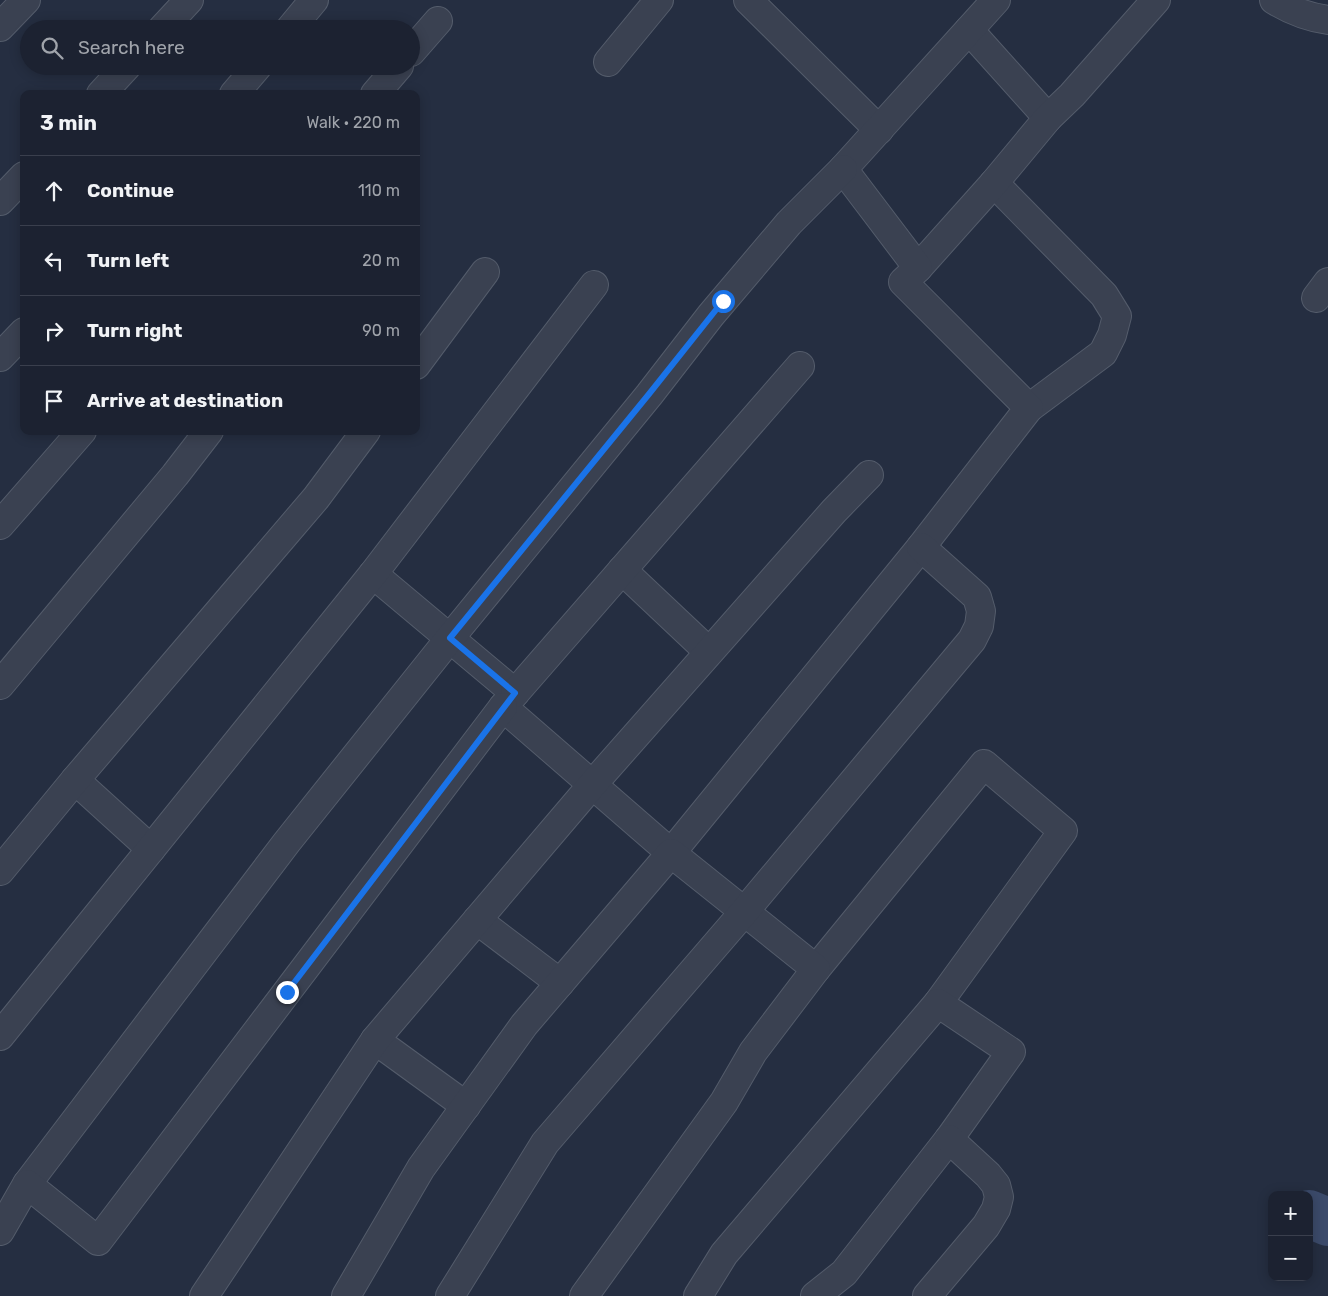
<!DOCTYPE html>
<html lang="en">
<head>
<meta charset="utf-8">
<style>
	:root { --surface:#1c2231; --page:#252a39; --text:#f1f3f6; --muted:#a0a4ab; --line:#3a3f4d }
	body { margin:0; font-family:Rubik,sans-serif; background:var(--page); color:var(--text) }
	.controls { position:absolute; right:15px; bottom:15px; display:grid; overflow:hidden; border-radius:10px; box-shadow:0 2px 12px #0003 }
	.controls button { width:45px; height:45px; display:grid; place-items:center; padding:0; border:0; border-bottom:1px solid var(--line); background:var(--surface); color:var(--text); font:25px sans-serif }
	.stop { position:absolute; width:15px; height:15px; margin:-11px; border:4px solid #1a73e8; border-radius:50%; background:#fff }
	.stop.end { background:#1a73e8; border-color:#fff; box-shadow:0 1px 5px #0008 }
	.list { margin:0; padding:0; list-style:none }
	h2 { display:flex; justify-content:space-between; align-items:center; height:65px; margin:0; padding:0 20px; font-size:21px }
	h2 small { font-size:16px; font-weight:400; color:var(--muted) }
	.list li { display:grid; grid-template-columns:32px 1fr auto; gap:15px; align-items:center; box-sizing:border-box; height:70px; padding:0 20px; border-top:1px solid var(--line) }
	.list b { display:block; font-size:19px; white-space:nowrap }
	.list em { font-size:16px; font-style:normal; color:var(--muted) }
	.icon { flex:none; width:28px; height:28px; fill:none; stroke:currentColor; stroke-width:2; stroke-linecap:round; stroke-linejoin:round }
	.map { position:relative; flex:none; width:1328px; height:1296px; overflow:hidden }
	.search { position:absolute; background:var(--surface); box-shadow:0 2px 12px #0003; left:20px; top:20px; width:400px; height:55px; display:flex; align-items:center; gap:12px; box-sizing:border-box; padding:0 18px; border-radius:28px; color:var(--muted); font-size:19px }
	.panel { position:absolute; background:var(--surface); box-shadow:0 2px 12px #0003; left:20px; top:90px; width:400px; height:345px; border-radius:10px }
	.map>svg:first-child { display:block }
</style>
</head>
<body>
<div class="map">
<svg width="1328" height="1296" viewBox="0 0 1328 1296">
	<rect width="100%" height="100%" fill="#252e41"/>
	<g fill="none" stroke-linecap="round" stroke-linejoin="round">
		<!-- river -->
		<polyline stroke="#3b4a6a" stroke-width="48" points="1309,1214 1328,1222"/>
		<defs>
			<g id="minor">
				<polyline points="748,0 879,130"/>
				<path d="M1274,0C1292,11 1307,17 1328,20"/>
				<polyline points="0,27 26,0"/>
				<polyline points="162,29 189,0"/>
				<polyline points="290,29 314,0"/>
				<polyline points="969,30 1048,118"/>
				<polyline points="411,52 438,21"/>
				<polyline points="608,62 659,0"/>
				<polyline points="101,94 127,66"/>
				<polyline points="234,94 258,66"/>
				<polyline points="375,94 399,66"/>
				<polyline points="994,183 1104,295 1117,316 1112,335 1103,353 1029,408"/>
				<polyline points="0,201 24,176"/>
				<polyline points="918,268 994,183 1048,118 1072,95 1156,0"/>
				<polyline points="1316,298 1328,282"/>
				<polyline points="0,357 24,332"/>
				<polyline points="416,365 485,272"/>
				<polyline points="0,525 82,431"/>
				<polyline points="622,570 709,652"/>
				<polyline points="373,574 515,693 503,707 671,853 921,547 1029,408 903,282 918,268 843,169 996,0"/>
				<polyline points="0,685 175,475 209,431"/>
				<polyline points="515,693 800,366"/>
				<polyline points="75,780 151,849"/>
				<polyline points="0,871 75,780 316,498 366,431"/>
				<polyline points="477,920 560,983"/>
				<polyline points="816,969 984,764 1063,831 938,1003"/>
				<polyline points="0,1036 373,574 594,285"/>
				<polyline points="375,1040 466,1106"/>
				<polyline points="27,1184 287,842 450,638 649,395 711,315 789,223 843,169"/>
				<polyline points="0,1231 27,1184 98,1241 503,707"/>
				<polyline points="204,1296 375,1040 592,785 834,511 869,475"/>
				<polyline points="346,1296 421,1168 524,1025 671,853 816,969 753,1052 724,1102 584,1296"/>
				<polyline points="450,1296 545,1143 744,912 972,640 979,626 981,611 977,597 921,547"/>
				<polyline points="698,1296 724,1254 938,1003 1011,1052 949,1139 844,1273 815,1296"/>
				<polyline points="927,1296 986,1226 996,1209 999,1197 996,1185 988,1175 949,1139"/>
			</g>
		</defs>
		<!-- minor casing -->
		<use href="#minor" stroke="#545c6b" stroke-width="30"/>
		<!-- minor -->
		<use href="#minor" stroke="#3a4151" stroke-width="28"/>
	</g>
	<g fill="none" stroke-linecap="round" stroke-linejoin="round">
		<!-- route -->
		<polyline stroke="#1a73e8" stroke-width="6" points="287,992 515,693 450,638 649,394 723,301"/>
	</g>
</svg>
<div class="controls">
<button>+</button>
<button>−</button>
</div>
<div class="stop" style="left:723px;top:301px"></div>
<div class="stop end" style="left:287px;top:992px"></div>
<div class="search"><svg class="icon" aria-label="search" viewBox="0 0 24 24"><circle cx="10" cy="10" r="6"/><path d="M15 15l6 6"/></svg>Search here</div>
<section class="panel">
<h2>3 min<small>Walk · 220 m</small></h2>
<ul class="list">
<li><svg class="icon" aria-label="ahead" viewBox="0 0 24 24"><path d="M12 20V5M6 11l6-6 6 6"/></svg><div><b>Continue</b></div><em>110 m</em></li>
<li><svg class="icon" aria-label="left" viewBox="0 0 24 24"><path d="M17 20v-9H6M10 6l-5 5 5 5"/></svg><div><b>Turn left</b></div><em>20 m</em></li>
<li><svg class="icon" aria-label="right" viewBox="0 0 24 24"><path d="M7 20v-9h11M14 6l5 5-5 5"/></svg><div><b>Turn right</b></div><em>90 m</em></li>
<li><svg class="icon" aria-label="arrive" viewBox="0 0 24 24"><path d="M6 21V4h12l-3 4 3 4H6"/></svg><div><b>Arrive at destination</b></div></li>
</ul>
</section>
</div>
</body>
</html>
